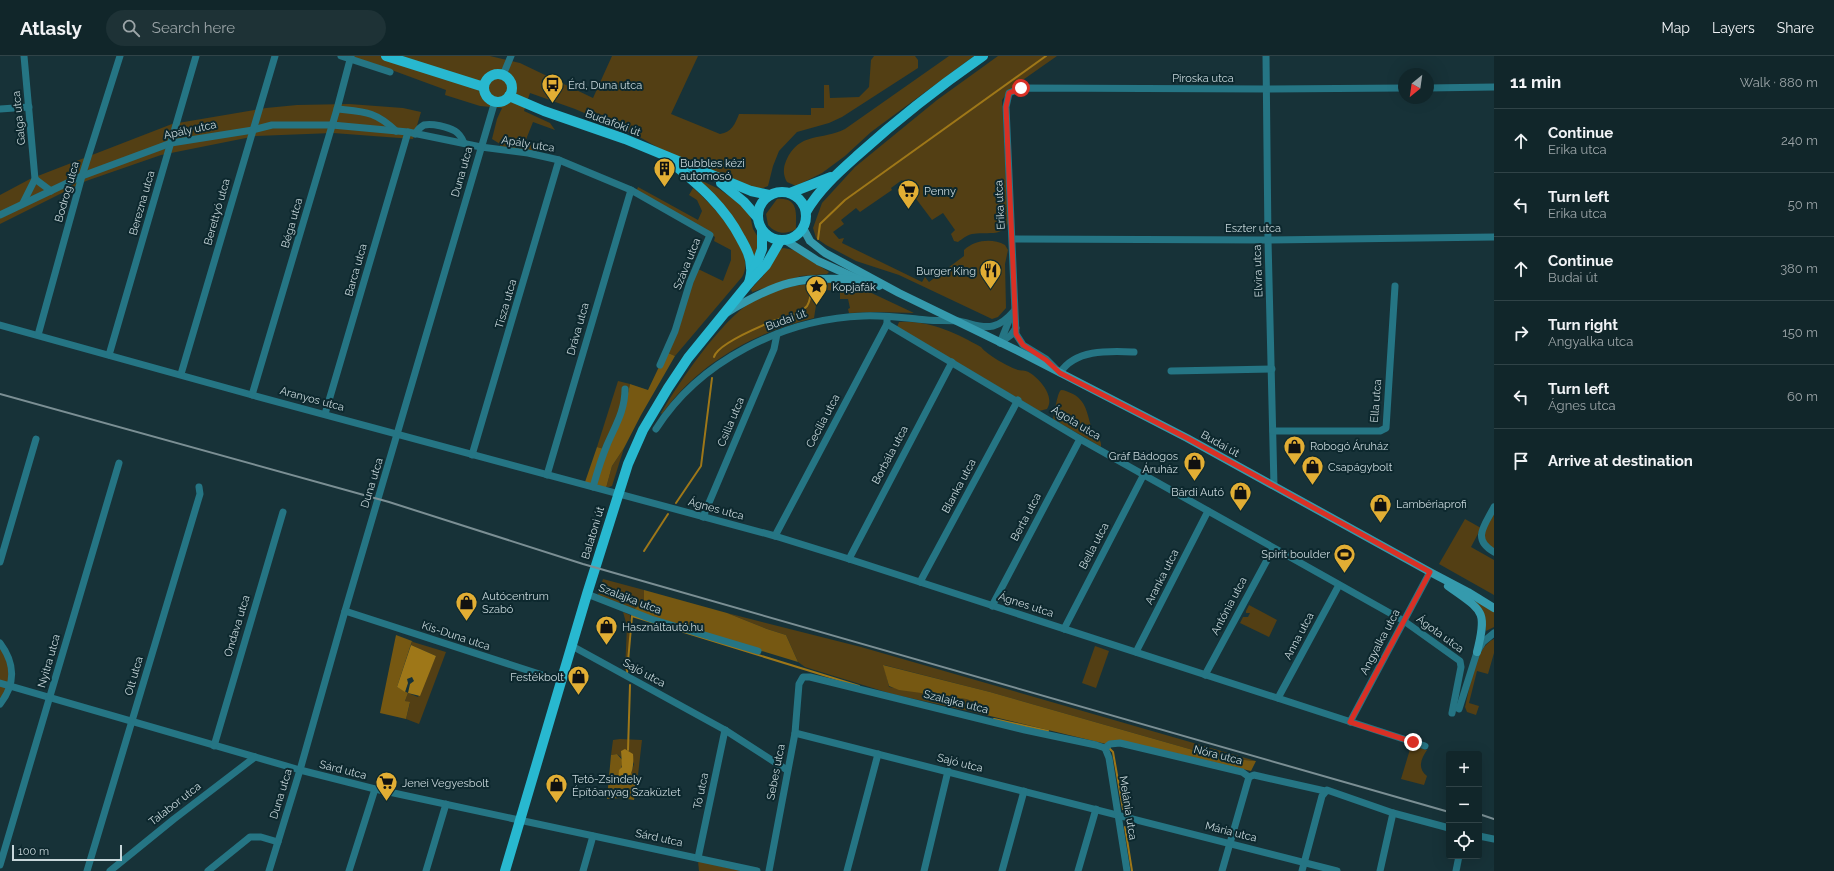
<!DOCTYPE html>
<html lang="en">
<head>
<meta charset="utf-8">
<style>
	:root { --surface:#11262a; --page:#1e3236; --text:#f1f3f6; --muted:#9ca5a8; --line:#304347 }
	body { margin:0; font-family:Raleway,sans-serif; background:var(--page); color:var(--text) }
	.controls { position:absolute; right:12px; bottom:12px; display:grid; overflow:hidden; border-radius:4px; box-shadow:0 4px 16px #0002 }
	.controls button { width:36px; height:36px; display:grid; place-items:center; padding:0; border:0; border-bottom:1px solid var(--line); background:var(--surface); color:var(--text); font:20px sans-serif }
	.compass { position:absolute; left:1398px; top:12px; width:36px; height:36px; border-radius:50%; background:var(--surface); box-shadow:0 4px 16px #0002; rotate:209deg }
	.scale { position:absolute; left:12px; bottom:10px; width:110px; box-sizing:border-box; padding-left:4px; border:2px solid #c8d7db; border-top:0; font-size:11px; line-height:14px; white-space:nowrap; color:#c8d7db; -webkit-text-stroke:3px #0d282e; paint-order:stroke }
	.stop { position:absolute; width:12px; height:12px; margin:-9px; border:3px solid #d93025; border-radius:50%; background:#fff }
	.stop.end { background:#d93025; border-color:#fff; box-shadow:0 1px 4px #0008 }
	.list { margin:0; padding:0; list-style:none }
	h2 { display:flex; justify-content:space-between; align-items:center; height:52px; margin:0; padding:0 16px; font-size:17px }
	h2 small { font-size:13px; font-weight:400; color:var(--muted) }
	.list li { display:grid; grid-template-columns:26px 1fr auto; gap:12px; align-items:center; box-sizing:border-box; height:64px; padding:0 16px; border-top:1px solid var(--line) }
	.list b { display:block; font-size:15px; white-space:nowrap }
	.list p { margin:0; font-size:13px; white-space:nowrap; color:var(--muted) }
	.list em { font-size:13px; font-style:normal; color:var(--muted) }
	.icon { flex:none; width:22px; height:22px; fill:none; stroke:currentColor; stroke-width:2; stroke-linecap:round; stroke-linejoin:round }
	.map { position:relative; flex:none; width:1494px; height:815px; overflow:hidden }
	header { display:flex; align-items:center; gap:24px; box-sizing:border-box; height:56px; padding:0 20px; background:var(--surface); border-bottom:1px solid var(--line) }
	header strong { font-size:19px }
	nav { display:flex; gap:22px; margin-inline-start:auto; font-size:14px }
	.search { width:280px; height:36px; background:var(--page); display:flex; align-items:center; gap:10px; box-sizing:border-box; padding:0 14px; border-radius:22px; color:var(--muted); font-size:15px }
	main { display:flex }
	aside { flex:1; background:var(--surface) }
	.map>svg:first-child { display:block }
</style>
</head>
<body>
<header>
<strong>Atlasly</strong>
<div class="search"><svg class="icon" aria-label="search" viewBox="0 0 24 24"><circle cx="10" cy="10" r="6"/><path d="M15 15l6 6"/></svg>Search here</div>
<nav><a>Map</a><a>Layers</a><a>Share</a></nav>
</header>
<main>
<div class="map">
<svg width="1494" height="815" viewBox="0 0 1494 815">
	<rect width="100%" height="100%" fill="#173238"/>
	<!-- green -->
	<g fill="#533f14">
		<path d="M348,0H490L520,7L593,42L612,0H698L671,58L720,78C732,76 735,68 739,58L811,59V52H824V29H829L830,42L859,41L869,31L871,4L874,0H915L918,4V12L842,61L829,67L797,76L779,95L773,110L768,130L763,132H753L664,95L636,79L575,53L530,37L524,55L550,67L555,74L533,66L525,86L540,92L539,95L500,91V88L492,83L497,63L502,52L480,50L445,39L446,34L378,9Z"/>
		<path d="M949,0H974L871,76L845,100L822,117L796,130L787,126C783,119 783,112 786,105C799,75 822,85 845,73Z"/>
		<path d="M998,0H1057L1010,33L1002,44L1008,167C1003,182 984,175 972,178C967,179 962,183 958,186L954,185L951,178L955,174L943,157L932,164L902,124L891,132L892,134L860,156L856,152L841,164L844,168L833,176L839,183L844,182L842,187L922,226L925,221L929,226L964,200V194C975,184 992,182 1005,189L1008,194L1005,208L1006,252L998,261L992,263L899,219L856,205L826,189L816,182L813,172L822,147L855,111L937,44Z"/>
		<polygon points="349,48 403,52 421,56 413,83 333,77 256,80 161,99 86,125 0,168 0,139 30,123 172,68 266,52 297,49"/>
		<polygon points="698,123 719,133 742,149 750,159 753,173 759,183 755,201"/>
		<path d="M638,131L698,164L702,155L697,144L689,139L693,132C711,147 758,196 742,221L675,300L666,296L696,212L723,225L731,204V194L714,185L715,181L636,136Z"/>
		<path d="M777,143C799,141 796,158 796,173C786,179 776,178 768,169L766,158Z"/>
		<polygon points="784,192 794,194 829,216 827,218 801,220 752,236 751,233 763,220 780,193"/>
		<path d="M833,226L861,232L914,257L877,256L849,257L848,253L850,252L848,243H840V235L825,234L818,237L814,262C755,276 698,307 662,358L661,357C680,325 720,266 751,246C775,231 806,227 833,226Z"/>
		<path d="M899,266C929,264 956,277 981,291C987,299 1009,311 1018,314C1023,315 1026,314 1030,317C1041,324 1055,341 1047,353L1039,355L897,271Z"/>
		<polygon points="618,325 630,328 624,355 608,394 597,391"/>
		<path d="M1061,334C1065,334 1068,336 1073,338C1088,346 1087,361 1093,375C1096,381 1102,383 1101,391L1053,363C1055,356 1057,337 1061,334Z"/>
		<polygon points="624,392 612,430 606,432 612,410"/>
		<polygon points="1494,451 1494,496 1481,478"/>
		<polygon points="1465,463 1481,472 1471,491 1494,504 1494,539 1439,508"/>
		<polygon points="603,523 644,534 644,546 633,554 598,539"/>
		<path d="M1476,543L1494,554V571L1486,575C1485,562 1485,555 1475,547Z"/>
		<polygon points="1249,549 1277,564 1269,581 1240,567 1243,561 1248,561 1250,557 1246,557 1246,555"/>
		<polygon points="623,556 630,559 628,616 625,614 627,570"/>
		<polygon points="727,557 861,591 1256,705 1221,702 990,636 884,609 889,631 966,643 981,648 986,659 892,638 805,611 798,606 786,579 767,573"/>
		<path d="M1494,583V597L1488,618L1477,615L1469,647L1479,650L1476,659L1467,656L1465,651C1470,632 1475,591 1494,583Z"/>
		<polygon points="412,585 413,586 446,596 419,668 406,663 410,647 405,645 408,637 418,641 436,600 411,589"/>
		<polygon points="0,587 12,616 0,648"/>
		<polygon points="1095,590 1109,595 1096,632 1082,627"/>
		<polygon points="620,683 642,684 638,719 631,717 634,708 628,694 621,695 621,701 617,698 611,699 613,684"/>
		<path d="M1411,690L1427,694C1421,703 1417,712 1427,720L1424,729L1401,723Z"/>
		<polygon points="698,805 741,815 699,815"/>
	</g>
	<!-- forest -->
	<g fill="#765812">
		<polygon points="666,296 675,300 641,359 624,392 612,410 606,432 585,426 597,391 608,394 624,355 630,328 648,334"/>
		<polygon points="644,534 727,557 767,573 786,579 798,606 686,572 633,554 644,546"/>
		<polygon points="396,579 412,585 397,631 408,637 405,645 410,646 406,663 380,657"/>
		<polygon points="883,609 990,636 1221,702 1256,705 1251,715 1166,695 1106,688 986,659 981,648 966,643 899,634 889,630"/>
		<polygon points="617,698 623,705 618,725 629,722 631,717 638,719 634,744 620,742 607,743 611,699"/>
	</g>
	<!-- water -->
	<g fill="#9e7718">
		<polygon points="411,589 436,600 420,640 408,637 410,628 414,625 412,621 407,623 408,627 405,636 397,631"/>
		<path d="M625,693L633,698C634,708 633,725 620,727L618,725L619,714L622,711L621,695Z"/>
	</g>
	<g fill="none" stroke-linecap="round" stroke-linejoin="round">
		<!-- stream -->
		<g stroke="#9e7718" stroke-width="2">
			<polyline points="818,183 820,168 845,144 1046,0"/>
			<path d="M714,301C717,288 761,270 773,265C784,261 799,259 807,250C810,245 811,238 811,232"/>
			<polyline points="676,447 701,410 712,322"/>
			<polyline points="644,495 668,458"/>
			<polyline points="627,617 632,560 859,630"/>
			<polyline points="994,663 1048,675"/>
			<polyline points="1108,691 1113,696 1123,753"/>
			<polyline points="628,694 630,629"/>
			<polyline points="1125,771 1132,815"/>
		</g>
		<!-- street -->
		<g stroke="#257584" stroke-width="7">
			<polyline points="341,0 390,16"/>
			<polyline points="1266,0 1268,184 1274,430"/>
			<polyline points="503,19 511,0"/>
			<polyline points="1428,32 1494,31"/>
			<polyline points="0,53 29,51"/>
			<path d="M337,53C365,56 375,55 396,75"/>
			<path d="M415,78C417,75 420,71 424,69C432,67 448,71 455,75C460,78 462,82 464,87"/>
			<polyline points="35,123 51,135"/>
			<polyline points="23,147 35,123 24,0"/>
			<polyline points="0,159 82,120 171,87 253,74 272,69 332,69 408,76 481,91 528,97 559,104 631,134 710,179 690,226 675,275 660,309"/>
			<polyline points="1013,183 1268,184 1494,181"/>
			<polyline points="887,268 1080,383 1404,565 1460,605 1461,611 1452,657"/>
			<polyline points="0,269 252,339 775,480 849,503 1425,690"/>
			<polyline points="38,279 82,120 120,0"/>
			<polyline points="1000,287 1010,262"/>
			<polyline points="1000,287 1011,279 1016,272"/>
			<path d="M1134,296C1109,295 1075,293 1060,317L1046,303L1023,289L1016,278L1006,51L1009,37L1021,32L1267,33L1404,32"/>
			<polyline points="109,299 196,0"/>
			<polyline points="1171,315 1272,313"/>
			<polyline points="181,318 275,0"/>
			<polyline points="252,339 337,53 351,0"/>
			<polyline points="325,358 408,76"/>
			<path d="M656,373C699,305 783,263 863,260C884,259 906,262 927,264C937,265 947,264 957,265C969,266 980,273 993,270C1002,268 1008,262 1014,255"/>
			<polyline points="1273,375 1380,375 1386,372 1395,230"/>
			<polyline points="472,399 559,104"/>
			<polyline points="547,419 631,134"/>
			<path d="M593,431C597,417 601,403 607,389C615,370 625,355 625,333"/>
			<path d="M1494,451C1485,469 1471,483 1494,496"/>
			<polyline points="703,461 774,293 777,278"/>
			<polyline points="775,480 887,268 887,264"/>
			<polyline points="849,503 952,306"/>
			<polyline points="0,506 36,383"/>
			<polyline points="920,526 1018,344"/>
			<polyline points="587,538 651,563 758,595"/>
			<polyline points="992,550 1080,383"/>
			<polyline points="345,555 561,625"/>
			<polyline points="1064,573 1144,418"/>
			<path d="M0,587C15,607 16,628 0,648"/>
			<polyline points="572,590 725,674 787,714"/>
			<polyline points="1136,596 1208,455"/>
			<polyline points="1205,619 1273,493"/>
			<polyline points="0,627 300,714 375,733 757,815"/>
			<polyline points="1278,642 1339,529"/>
			<polyline points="1459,653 1477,596 1483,586 1494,577"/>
			<polyline points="1350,666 1430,516"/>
			<polyline points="795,677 1337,815"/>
			<polyline points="214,690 283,456"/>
			<polyline points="1105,692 1110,688 1120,687 1242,716 1249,721"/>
			<polyline points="1105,692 1109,702 1127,815"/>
			<polyline points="1249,721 1254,719 1325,735"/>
			<polyline points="1479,780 1494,783"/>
			<polyline points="698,802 725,674"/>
			<polyline points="0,809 119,407"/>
			<polyline points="87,815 200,438 199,431"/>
			<polyline points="110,815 174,763 255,701"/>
			<polyline points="208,815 250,781 261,781 278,786"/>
			<polyline points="269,815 300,714 345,555 495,45"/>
			<polyline points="349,815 375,733"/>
			<polyline points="426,815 446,748"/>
			<polyline points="583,815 593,780"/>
			<polyline points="769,815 795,677 799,628 803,621 810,621 1025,674 1096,689 1105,692"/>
			<polyline points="847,815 878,698"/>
			<polyline points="924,815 948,715"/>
			<polyline points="1002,815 1024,735"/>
			<polyline points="1078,815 1096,753"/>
			<polyline points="1222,815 1249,721"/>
			<polyline points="1302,815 1322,740 1327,734 1393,757 1449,772"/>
			<polyline points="1380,815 1393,757"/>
			<polyline points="1456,815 1459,800"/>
		</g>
		<!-- secondary -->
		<g stroke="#359aad" stroke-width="8">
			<polyline points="803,172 810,185 825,197 899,237 1018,295 1187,382 1430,516 1468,536 1494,552"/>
			<polyline points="785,184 818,205 860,224 879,230"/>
			<path d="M726,257C777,226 800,219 860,224"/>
			<path d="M1448,530C1482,555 1488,553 1477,596"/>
		</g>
		<!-- primary -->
		<g stroke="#28b8d0" stroke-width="10">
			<polyline points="386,0 484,31"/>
			<circle cx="498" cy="32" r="14"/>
			<polyline points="509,40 544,55 625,83 751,135 769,139"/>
			<path d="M672,107C700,130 724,150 741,183C746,192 751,201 751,212C752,217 750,222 749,227"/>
			<polyline points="721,127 744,146 757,161"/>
			<circle cx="782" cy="160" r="24"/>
			<polyline points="790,137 831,121"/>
			<path d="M806,156C819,133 840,115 859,98C899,62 940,30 983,0"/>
			<polyline points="753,218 762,193 762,174"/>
			<polyline points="505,815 587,538 628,408 643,374 668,332 688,302 749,227 766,209 780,185"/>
		</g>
		<!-- rail -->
		<g stroke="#7b8f94" stroke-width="2">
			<polyline points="0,338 389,446 583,508 1449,756"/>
			<polyline points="1479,758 1494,763"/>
		</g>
	</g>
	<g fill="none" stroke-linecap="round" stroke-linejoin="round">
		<!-- route -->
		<polyline stroke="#d93025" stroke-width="5" points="1021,32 1009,37 1006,51 1016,278 1023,289 1046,304 1060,317 1187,382 1430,516 1350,666 1413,686"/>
	</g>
	<!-- icons -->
	<defs>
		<symbol id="bus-pin" viewBox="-11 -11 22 30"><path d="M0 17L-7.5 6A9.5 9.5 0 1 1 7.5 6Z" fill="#e2ae34" stroke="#0d282e"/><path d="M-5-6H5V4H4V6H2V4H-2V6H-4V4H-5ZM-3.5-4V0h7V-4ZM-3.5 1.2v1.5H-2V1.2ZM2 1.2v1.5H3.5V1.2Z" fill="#111"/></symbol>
		<symbol id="building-pin" viewBox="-11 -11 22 30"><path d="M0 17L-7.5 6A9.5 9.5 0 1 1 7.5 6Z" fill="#e2ae34" stroke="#0d282e"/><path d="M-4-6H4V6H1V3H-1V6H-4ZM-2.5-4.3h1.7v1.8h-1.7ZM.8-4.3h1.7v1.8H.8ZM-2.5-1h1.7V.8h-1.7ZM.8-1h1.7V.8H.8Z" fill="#111"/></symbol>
		<symbol id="supermarket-pin" viewBox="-11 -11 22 30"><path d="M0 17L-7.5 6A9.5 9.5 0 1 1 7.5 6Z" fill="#e2ae34" stroke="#0d282e"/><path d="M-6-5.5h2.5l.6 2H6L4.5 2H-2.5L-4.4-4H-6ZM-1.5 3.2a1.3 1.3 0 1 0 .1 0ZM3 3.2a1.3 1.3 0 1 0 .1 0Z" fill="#111"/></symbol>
		<symbol id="restaurant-pin" viewBox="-11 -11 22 30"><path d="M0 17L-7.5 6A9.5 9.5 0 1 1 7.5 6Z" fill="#e2ae34" stroke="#0d282e"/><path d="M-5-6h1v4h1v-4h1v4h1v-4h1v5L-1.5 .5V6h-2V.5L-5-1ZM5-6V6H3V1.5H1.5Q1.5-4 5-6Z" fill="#111"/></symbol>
		<symbol id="sight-pin" viewBox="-11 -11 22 30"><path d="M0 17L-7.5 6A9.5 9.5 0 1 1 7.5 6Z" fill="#e2ae34" stroke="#0d282e"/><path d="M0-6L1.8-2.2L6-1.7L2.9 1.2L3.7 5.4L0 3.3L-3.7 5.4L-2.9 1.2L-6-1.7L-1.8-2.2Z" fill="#111"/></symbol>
		<symbol id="shop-pin" viewBox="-11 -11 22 30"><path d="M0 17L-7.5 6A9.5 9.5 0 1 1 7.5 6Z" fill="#e2ae34" stroke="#0d282e"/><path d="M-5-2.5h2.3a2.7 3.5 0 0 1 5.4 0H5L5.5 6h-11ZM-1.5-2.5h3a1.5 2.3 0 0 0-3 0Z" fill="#111"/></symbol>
		<symbol id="stadium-pin" viewBox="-11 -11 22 30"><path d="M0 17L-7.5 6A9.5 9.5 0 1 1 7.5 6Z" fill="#e2ae34" stroke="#0d282e"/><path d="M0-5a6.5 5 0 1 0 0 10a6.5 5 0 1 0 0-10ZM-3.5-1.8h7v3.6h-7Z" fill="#111"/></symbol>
	</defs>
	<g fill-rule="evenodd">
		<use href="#bus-pin" x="540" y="16" width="25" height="34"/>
		<use href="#building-pin" x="652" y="100" width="25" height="34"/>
		<use href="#supermarket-pin" x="896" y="122" width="25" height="34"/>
		<use href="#restaurant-pin" x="978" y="202" width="25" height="34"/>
		<use href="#sight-pin" x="804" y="218" width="25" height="34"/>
		<use href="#shop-pin" x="1282" y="378" width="25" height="34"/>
		<use href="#shop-pin" x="1182" y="394" width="25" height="34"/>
		<use href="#shop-pin" x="1300" y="398" width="25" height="34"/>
		<use href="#shop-pin" x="1228" y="424" width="25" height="34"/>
		<use href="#shop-pin" x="1368" y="436" width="25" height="34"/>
		<use href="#stadium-pin" x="1332" y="486" width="25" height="34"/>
		<use href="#shop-pin" x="454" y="534" width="25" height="34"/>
		<use href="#shop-pin" x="594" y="558" width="25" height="34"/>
		<use href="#shop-pin" x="566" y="608" width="25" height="34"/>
		<use href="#supermarket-pin" x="374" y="714" width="25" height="34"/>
		<use href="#shop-pin" x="544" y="716" width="25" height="34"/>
	</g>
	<g text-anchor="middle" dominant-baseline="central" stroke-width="4" stroke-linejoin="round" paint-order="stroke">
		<!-- street labels -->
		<g font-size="11" fill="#c8d7db" stroke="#0d282e">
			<text x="1203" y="22">Piroska utca</text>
			<text transform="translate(19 62) rotate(-96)">Galga utca</text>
			<text transform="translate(613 67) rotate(20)">Budafoki út</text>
			<text transform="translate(190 74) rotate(-12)">Apály utca</text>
			<text transform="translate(528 88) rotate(9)">Apály utca</text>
			<text transform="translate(462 116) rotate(-74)">Duna utca</text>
			<text transform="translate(67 136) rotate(-74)">Bodrog utca</text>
			<text transform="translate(142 147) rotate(-74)">Berezna utca</text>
			<text transform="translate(1000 149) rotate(-93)">Erika utca</text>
			<text transform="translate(217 156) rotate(-74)">Berettyó utca</text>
			<text transform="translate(292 167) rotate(-74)">Béga utca</text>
			<text x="1253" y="172">Eszter utca</text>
			<text transform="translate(687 208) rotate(-68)">Száva utca</text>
			<text transform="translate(356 214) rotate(-74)">Barca utca</text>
			<text transform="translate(1258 215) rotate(-92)">Elvira utca</text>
			<text transform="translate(506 248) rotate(-74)">Tisza utca</text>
			<text transform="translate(786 264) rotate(-20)">Budai út</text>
			<text transform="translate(578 273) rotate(-74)">Dráva utca</text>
			<text transform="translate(312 343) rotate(15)">Aranyos utca</text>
			<text transform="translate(1376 345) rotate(-85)">Ella utca</text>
			<text transform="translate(823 365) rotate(-62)">Cecília utca</text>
			<text transform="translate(731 366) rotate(-67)">Csilla utca</text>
			<text transform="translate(1076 367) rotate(31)">Ágota utca</text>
			<text transform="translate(1220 388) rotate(29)">Budai út</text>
			<text transform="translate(890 399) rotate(-62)">Borbála utca</text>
			<text transform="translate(372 427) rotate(-73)">Duna utca</text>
			<text transform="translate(959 430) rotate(-62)">Blanka utca</text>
			<text transform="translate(716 453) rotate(15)">Ágnes utca</text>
			<text transform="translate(1026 461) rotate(-62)">Berta utca</text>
			<text transform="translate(593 477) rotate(-73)">Balatoni út</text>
			<text transform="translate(1094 490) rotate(-62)">Bella utca</text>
			<text transform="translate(1162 521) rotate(-63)">Aranka utca</text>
			<text transform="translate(630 543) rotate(21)">Szalajka utca</text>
			<text transform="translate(1026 549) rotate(18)">Ágnes utca</text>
			<text transform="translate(1229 550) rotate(-62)">Antónia utca</text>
			<text transform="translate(237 570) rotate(-73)">Ondava utca</text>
			<text transform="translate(1440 578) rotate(36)">Ágota utca</text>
			<text transform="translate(456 580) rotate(18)">Kis-Duna utca</text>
			<text transform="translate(1299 580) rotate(-62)">Anna utca</text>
			<text transform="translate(1380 586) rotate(-62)">Angyalka utca</text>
			<text transform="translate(49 605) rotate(-74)">Nyitra utca</text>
			<text transform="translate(644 617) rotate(29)">Sajó utca</text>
			<text transform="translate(134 620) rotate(-74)">Olt utca</text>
			<text transform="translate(956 646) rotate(14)">Szalajka utca</text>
			<text transform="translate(1218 699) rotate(14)">Nóra utca</text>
			<text transform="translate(960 707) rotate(14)">Sajó utca</text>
			<text transform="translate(343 714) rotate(14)">Sárd utca</text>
			<text transform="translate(776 716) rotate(-79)">Sebes utca</text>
			<text transform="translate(701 735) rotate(-78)">Tó utca</text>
			<text transform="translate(281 738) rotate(-73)">Duna utca</text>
			<text transform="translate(175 748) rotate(-38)">Talabor utca</text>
			<text transform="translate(1128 752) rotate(81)">Melánia utca</text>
			<text transform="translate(1231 776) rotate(14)">Mária utca</text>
			<text transform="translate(659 782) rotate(12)">Sárd utca</text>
		</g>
		<!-- poi labels -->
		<g font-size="11" fill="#c8d7db" stroke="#0d282e" text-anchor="start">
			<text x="568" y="29">Érd, Duna utca</text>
			<text x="680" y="107">Bubbles kézi<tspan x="680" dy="13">automosó</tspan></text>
			<text x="924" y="135">Penny</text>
			<text x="976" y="215" text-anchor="end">Burger King</text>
			<text x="832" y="231">Kopjafák</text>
			<text x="1310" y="390">Robogó Áruház</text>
			<text x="1178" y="400" text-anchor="end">Gráf Bádogos<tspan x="1178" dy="13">Áruház</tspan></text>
			<text x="1328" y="411">Csapágybolt</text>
			<text x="1224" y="436" text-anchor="end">Bárdi Autó</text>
			<text x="1396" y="448">Lambériaprofi</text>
			<text x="1330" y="498" text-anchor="end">Spirit boulder</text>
			<text x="482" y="540">Autócentrum<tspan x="482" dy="13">Szabó</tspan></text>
			<text x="622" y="571">Használtautó.hu</text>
			<text x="564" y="621" text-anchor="end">Festékbolt</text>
			<text x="572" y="723">Tető-Zsindely<tspan x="572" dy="13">Építőanyag Szaküzlet</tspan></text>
			<text x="402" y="727">Jenei Vegyesbolt</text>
		</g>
	</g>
</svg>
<div class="controls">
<button>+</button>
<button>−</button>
<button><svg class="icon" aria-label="locate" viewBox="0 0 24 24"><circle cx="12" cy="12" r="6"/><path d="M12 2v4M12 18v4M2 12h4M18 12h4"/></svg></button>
</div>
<svg class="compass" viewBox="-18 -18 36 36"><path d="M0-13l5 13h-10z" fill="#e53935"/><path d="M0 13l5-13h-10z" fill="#9ca5a8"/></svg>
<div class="scale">100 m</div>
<div class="stop" style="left:1021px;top:32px"></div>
<div class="stop end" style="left:1413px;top:686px"></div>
</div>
<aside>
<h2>11 min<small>Walk · 880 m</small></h2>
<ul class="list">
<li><svg class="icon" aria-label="ahead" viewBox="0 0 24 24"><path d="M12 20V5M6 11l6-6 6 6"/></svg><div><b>Continue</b><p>Erika utca</p></div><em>240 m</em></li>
<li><svg class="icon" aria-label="left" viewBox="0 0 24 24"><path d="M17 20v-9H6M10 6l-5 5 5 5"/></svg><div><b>Turn left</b><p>Erika utca</p></div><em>50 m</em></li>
<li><svg class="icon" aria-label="ahead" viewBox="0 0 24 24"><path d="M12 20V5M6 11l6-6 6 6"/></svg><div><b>Continue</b><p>Budai út</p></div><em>380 m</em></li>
<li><svg class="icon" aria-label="right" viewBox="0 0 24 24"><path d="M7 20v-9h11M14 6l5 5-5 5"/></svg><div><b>Turn right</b><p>Angyalka utca</p></div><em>150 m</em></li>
<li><svg class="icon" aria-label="left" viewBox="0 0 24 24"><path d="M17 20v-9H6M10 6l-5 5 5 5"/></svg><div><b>Turn left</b><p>Ágnes utca</p></div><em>60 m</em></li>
<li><svg class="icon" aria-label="arrive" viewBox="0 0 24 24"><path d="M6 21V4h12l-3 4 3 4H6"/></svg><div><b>Arrive at destination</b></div></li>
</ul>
</aside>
</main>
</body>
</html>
